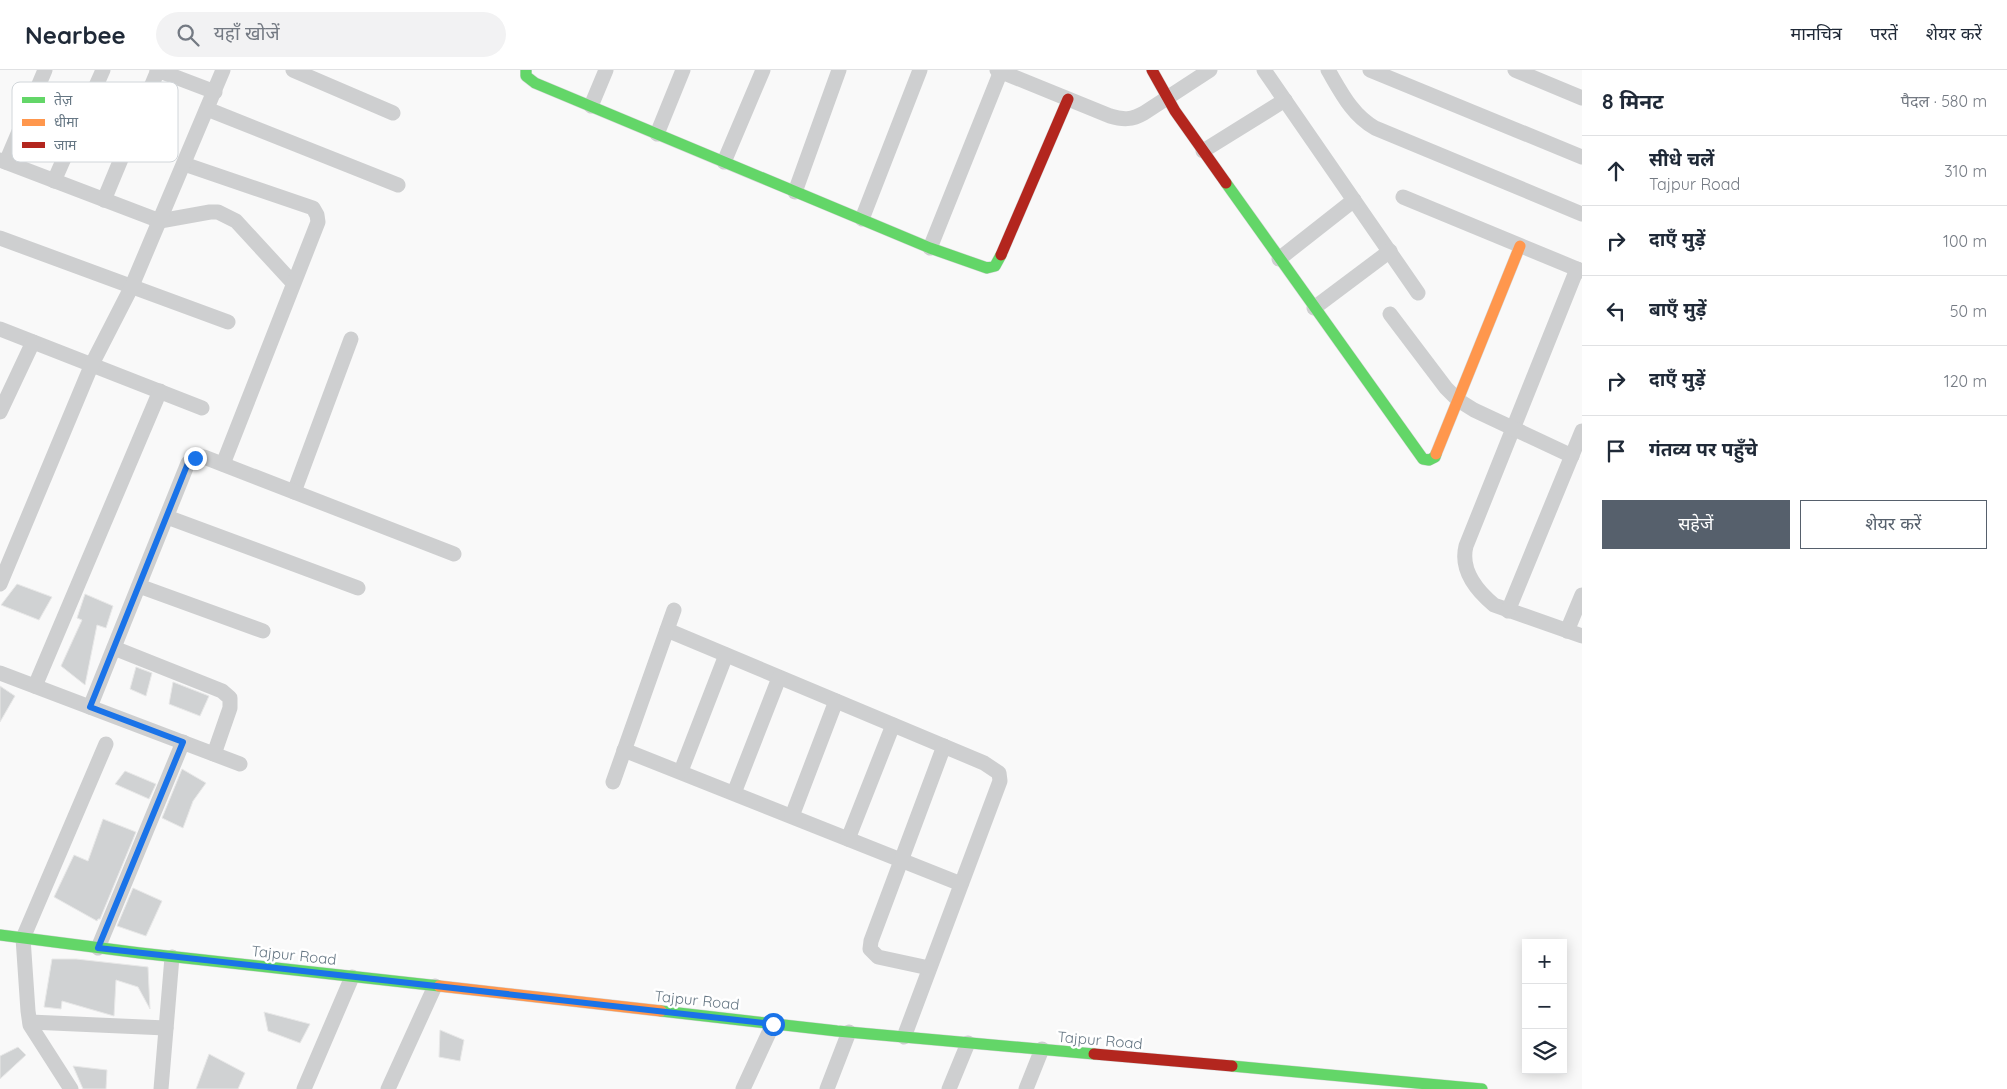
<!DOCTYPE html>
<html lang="hi">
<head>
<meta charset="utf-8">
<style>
	:root { --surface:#fff; --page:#f2f2f3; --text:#1f2937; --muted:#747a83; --line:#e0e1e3; --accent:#56606c }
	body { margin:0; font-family:Quicksand,"Noto Sans Devanagari",sans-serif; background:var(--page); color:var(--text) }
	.controls { position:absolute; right:15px; bottom:15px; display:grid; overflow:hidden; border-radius:0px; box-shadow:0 2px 12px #0003 }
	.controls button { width:45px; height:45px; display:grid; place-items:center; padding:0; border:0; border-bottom:1px solid var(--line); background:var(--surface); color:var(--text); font:25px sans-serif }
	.stop { position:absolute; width:15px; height:15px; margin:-11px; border:4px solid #1a73e8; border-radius:50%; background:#fff }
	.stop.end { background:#1a73e8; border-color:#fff; box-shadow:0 1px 5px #0008 }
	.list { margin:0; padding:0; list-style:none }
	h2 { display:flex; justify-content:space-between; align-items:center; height:65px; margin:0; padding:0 20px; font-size:21px }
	h2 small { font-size:16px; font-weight:400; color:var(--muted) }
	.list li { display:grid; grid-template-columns:32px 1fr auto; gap:15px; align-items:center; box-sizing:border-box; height:70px; padding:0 20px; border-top:1px solid var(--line) }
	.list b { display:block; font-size:19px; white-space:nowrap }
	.list p { margin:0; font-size:16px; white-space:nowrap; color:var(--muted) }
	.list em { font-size:16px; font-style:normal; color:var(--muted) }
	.actions { display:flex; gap:10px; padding:15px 20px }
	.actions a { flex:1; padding:11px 0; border:1px solid var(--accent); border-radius:0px; text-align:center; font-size:18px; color:var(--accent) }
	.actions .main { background:var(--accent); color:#fff }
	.icon { flex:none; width:28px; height:28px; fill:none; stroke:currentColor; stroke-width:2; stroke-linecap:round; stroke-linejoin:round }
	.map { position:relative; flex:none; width:1582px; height:1019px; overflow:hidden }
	header { display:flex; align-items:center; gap:30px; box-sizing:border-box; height:70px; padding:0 25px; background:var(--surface); border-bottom:1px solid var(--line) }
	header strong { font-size:24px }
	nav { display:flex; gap:28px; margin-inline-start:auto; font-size:18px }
	.search { width:350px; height:45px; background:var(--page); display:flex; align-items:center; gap:12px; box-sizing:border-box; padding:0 18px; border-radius:28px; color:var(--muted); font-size:19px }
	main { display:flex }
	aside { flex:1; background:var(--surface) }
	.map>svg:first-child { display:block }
</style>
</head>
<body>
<header>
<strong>Nearbee</strong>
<div class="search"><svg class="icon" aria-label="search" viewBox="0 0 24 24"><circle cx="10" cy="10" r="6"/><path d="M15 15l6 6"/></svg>यहाँ खोजें</div>
<nav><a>मानचित्र</a><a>परतें</a><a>शेयर करें</a></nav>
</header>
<main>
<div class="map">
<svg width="1582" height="1019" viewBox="0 0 1582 1019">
	<rect width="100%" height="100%" fill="#f9f9f9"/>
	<!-- building -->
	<g fill="#d0d2d3" stroke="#e8e8e8">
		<polygon points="17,514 52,527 39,550 1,535"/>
		<polygon points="85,524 113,536 106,558 97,555 85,615 61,596 82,550 77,548"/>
		<polygon points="136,597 152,603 146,626 130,619"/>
		<polygon points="173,612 209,626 200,646 169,634"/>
		<polygon points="0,616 15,626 0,652"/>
		<polygon points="182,699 206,713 193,731 183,758 162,748"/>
		<polygon points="125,701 156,714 149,729 115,714"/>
		<polygon points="103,749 136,762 100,849 98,849 97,851 54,827 74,785 88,791"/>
		<polygon points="133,818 162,831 146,866 117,856"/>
		<polygon points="52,889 76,889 148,897 150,939 138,917 116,910 114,946 62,931 61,939 44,937"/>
		<polygon points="264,942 310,954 300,973 268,961"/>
		<polygon points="440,960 464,970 460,991 439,987"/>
		<polygon points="18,977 26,985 0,1009 0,986"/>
		<polygon points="209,984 245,1003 238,1019 196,1019"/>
		<polygon points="73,996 107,1000 106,1019 83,1019"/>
	</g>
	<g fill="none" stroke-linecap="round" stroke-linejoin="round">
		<defs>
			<g id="fast">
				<polyline points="526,0 526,6 535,13 930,178 987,198 995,196 1001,185"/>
				<polyline points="1226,113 1423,389 1429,390 1435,387 1436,384"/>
				<polyline points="0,865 140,883 439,916"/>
				<polyline points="661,941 837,961 1094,984"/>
				<polyline points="1232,996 1482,1019"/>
			</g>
			<g id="slow">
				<polyline points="1436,384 1520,176"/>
				<polyline points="439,916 661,941"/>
			</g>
			<g id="jam">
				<polyline points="1152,0 1175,41 1226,113"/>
				<polyline points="1001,185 1068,29"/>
				<polyline points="1094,984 1232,996"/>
			</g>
		</defs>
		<!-- fast casing -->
		<use href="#fast" stroke="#d5d6d7" stroke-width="12"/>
		<!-- slow casing -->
		<use href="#slow" stroke="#d5d6d7" stroke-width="12"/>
		<!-- jam casing -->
		<use href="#jam" stroke="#d5d6d7" stroke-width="12"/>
		<!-- street -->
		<g stroke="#cecfd0" stroke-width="15">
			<polyline points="157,0 215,22"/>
			<polyline points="293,0 393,43"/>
			<path d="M997,0L1110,46C1123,50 1132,50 1144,43L1210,0"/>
			<polyline points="1264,0 1418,223"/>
			<path d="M1328,0C1341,22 1352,45 1375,58L1582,144"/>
			<polyline points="1370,0 1582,87"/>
			<polyline points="1515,0 1582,28"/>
			<polyline points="591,36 606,0"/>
			<polyline points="207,39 398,115"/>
			<polyline points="657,64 683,0"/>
			<polyline points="1203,81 1285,30"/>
			<polyline points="0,90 160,151 210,142 218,142 236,151 293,213"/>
			<polyline points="6,92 45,0"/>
			<polyline points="724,92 763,0"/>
			<polyline points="184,94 313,138 317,145 318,152 223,394"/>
			<polyline points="54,111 103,0"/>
			<polyline points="795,122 839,0"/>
			<polyline points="1403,127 1582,201"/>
			<polyline points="104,130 158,0"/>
			<polyline points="862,149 920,0"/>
			<polyline points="0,168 228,252"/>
			<polyline points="930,178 1001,1"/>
			<polyline points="1279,189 1354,130"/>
			<path d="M1577,199L1466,476C1460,500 1476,520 1494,535L1582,566"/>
			<polyline points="1314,238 1390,181"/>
			<polyline points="1390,244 1446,318 1458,330 1474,340 1572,386"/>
			<polyline points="0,259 202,338"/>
			<polyline points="0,342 33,272"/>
			<polyline points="294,422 351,269"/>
			<polyline points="167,447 358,518"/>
			<polyline points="0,514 92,294 131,218 223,0"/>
			<polyline points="139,516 263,561"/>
			<polyline points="1508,541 1582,361"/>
			<polyline points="667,560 984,693 999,703 1000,711 904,967"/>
			<polyline points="1567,561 1582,525"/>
			<polyline points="114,578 222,621 230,628 230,638 214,684"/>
			<polyline points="0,603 240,694"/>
			<polyline points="35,616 160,321"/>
			<polyline points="90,637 188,393 195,388 204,387 454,484"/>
			<polyline points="624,680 961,814"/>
			<polyline points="681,701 726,585"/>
			<polyline points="613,712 674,540"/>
			<polyline points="734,723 779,608"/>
			<polyline points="792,746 836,631"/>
			<polyline points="848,769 893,655"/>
			<polyline points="98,878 183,672"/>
			<polyline points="929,898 878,887 870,879 871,871 944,676"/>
			<polyline points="30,952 166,958"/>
			<polyline points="71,1019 30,955 28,941 23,868 106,674"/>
			<polyline points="161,1019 172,887"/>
			<polyline points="304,1019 352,907"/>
			<polyline points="388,1019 435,916"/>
			<polyline points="743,1019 773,954"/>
			<polyline points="827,1019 849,962"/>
			<polyline points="949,1019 968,973"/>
			<polyline points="1026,1019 1042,979"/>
		</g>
		<!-- fast -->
		<use href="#fast" stroke="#63d668" stroke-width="11"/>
		<!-- slow -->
		<use href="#slow" stroke="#ff974d" stroke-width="11"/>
		<!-- jam -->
		<use href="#jam" stroke="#b3261e" stroke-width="11"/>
	</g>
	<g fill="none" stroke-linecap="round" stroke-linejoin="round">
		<!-- route -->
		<polyline stroke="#1a73e8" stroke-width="6" points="195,388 188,393 90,637 183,672 98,878 773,954"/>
	</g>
	<g text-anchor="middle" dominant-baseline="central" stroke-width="5" stroke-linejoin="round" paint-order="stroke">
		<!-- street labels -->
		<g font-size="15" fill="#657683" stroke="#fff">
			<text transform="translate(294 885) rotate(6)">Tajpur Road</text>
			<text transform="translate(697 930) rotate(6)">Tajpur Road</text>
			<text transform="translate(1100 970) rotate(5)">Tajpur Road</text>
		</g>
	</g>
	<!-- legend -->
	<rect x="12" y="12" width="166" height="80" rx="8" fill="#fff" stroke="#d1d6da" stroke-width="1"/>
	<rect x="22" y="27" width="23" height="6" fill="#63d668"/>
	<rect x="22" y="49" width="23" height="7" fill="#ff974d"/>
	<rect x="22" y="72" width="23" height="6" fill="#b3261e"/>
	<g font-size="14" fill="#657683">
		<text x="54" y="35">तेज़</text>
		<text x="54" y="57">धीमा</text>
		<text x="54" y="80">जाम</text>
	</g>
</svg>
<div class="controls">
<button>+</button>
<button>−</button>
<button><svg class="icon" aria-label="layers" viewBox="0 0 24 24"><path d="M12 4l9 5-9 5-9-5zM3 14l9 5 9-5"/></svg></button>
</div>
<div class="stop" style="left:773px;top:954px"></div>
<div class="stop end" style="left:195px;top:388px"></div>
</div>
<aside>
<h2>8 मिनट<small>पैदल · 580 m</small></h2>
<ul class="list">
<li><svg class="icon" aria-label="ahead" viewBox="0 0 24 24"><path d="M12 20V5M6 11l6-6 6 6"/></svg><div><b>सीधे चलें</b><p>Tajpur Road</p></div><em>310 m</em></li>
<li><svg class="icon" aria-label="right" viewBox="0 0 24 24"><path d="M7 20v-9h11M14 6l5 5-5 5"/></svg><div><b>दाएँ मुड़ें</b></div><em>100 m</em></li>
<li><svg class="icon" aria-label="left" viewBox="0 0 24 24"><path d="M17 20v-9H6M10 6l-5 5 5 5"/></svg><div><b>बाएँ मुड़ें</b></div><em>50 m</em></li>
<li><svg class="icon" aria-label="right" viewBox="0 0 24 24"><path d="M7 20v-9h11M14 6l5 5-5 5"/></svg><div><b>दाएँ मुड़ें</b></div><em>120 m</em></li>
<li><svg class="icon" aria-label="arrive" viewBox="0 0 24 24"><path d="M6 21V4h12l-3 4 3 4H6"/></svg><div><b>गंतव्य पर पहुँचे</b></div></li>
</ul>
<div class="actions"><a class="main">सहेजें</a><a>शेयर करें</a></div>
</aside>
</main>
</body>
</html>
